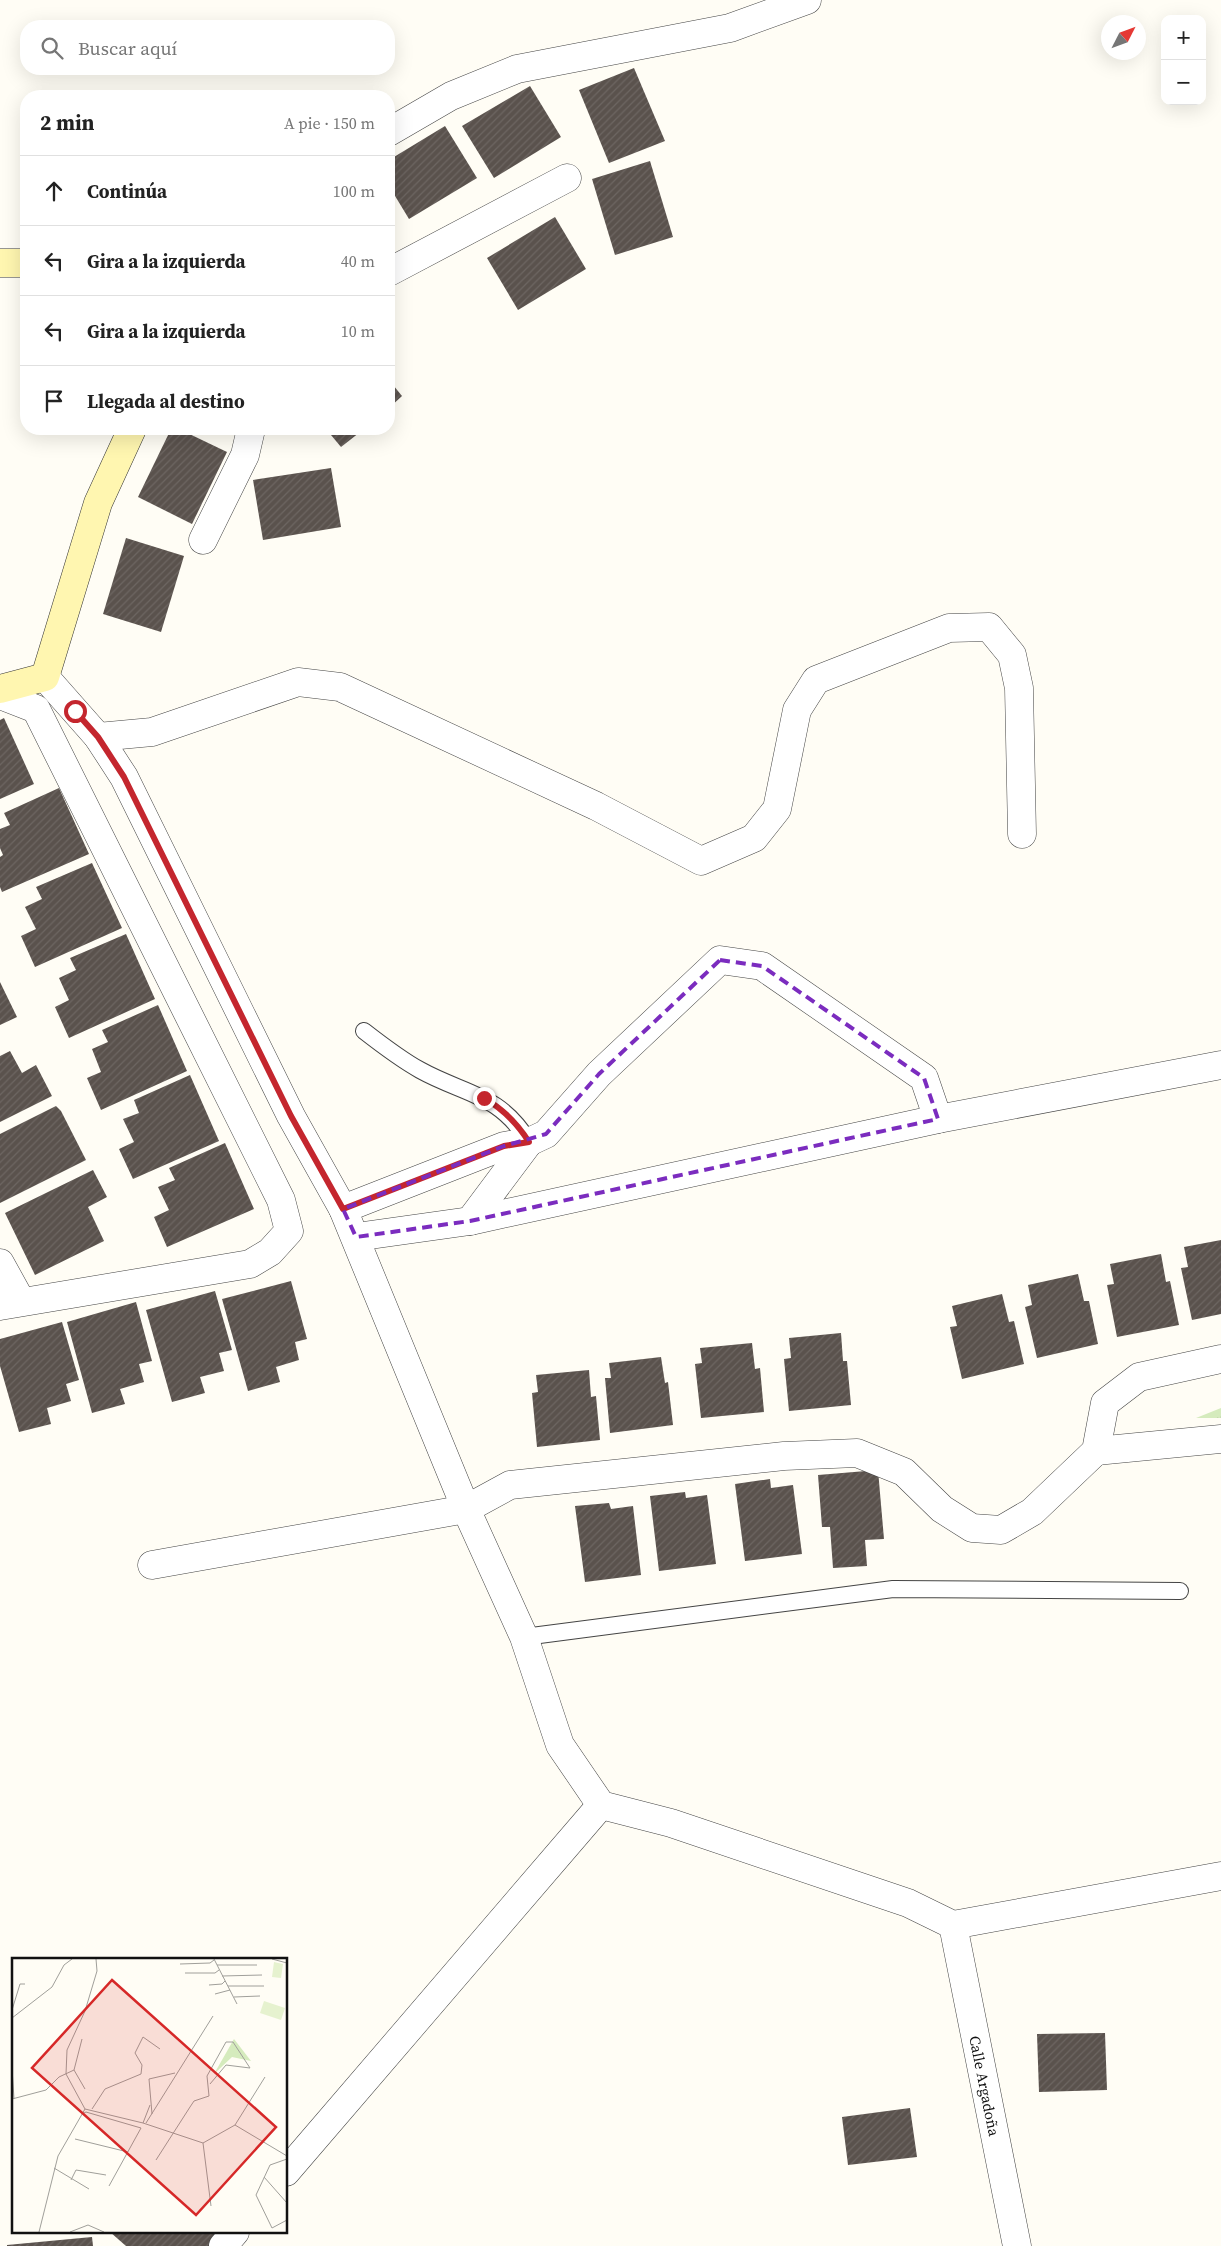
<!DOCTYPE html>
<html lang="es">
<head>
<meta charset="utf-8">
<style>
	:root { --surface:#fff; --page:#f6f6f6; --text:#222; --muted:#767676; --line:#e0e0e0 }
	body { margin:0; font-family:"Source Serif 4",serif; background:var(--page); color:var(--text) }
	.controls { position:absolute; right:15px; top:15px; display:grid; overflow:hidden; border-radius:10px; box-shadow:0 5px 20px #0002 }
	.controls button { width:45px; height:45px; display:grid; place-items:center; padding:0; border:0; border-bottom:1px solid var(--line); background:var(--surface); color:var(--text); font:25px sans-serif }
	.compass { position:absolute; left:1101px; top:15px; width:45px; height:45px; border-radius:50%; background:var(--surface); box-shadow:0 5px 20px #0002; rotate:48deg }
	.stop { position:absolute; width:15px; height:15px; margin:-11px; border:4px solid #c4262e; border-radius:50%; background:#fff }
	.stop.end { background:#c4262e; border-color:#fff; box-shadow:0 1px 5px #0008 }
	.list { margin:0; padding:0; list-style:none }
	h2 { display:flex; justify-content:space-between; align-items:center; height:65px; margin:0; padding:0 20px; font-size:21px }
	h2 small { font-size:16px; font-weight:400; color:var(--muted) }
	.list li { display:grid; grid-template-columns:32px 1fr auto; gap:15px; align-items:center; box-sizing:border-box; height:70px; padding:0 20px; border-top:1px solid var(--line) }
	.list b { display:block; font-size:19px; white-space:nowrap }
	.list em { font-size:16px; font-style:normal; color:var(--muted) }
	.icon { flex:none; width:28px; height:28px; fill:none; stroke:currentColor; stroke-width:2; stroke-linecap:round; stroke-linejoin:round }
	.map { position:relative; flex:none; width:1221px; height:2246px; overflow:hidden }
	.search { position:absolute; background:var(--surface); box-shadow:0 5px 20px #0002; left:20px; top:20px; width:375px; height:55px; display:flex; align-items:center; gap:12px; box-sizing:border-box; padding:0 18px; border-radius:20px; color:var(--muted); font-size:19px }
	.panel { position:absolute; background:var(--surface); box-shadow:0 5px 20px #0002; left:20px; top:90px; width:375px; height:345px; border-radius:20px }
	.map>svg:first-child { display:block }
</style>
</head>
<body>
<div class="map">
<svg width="1221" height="2246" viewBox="0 0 1221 2246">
	<defs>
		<pattern id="park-tufts" width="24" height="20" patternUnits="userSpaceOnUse" patternTransform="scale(1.25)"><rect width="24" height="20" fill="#d5ebbd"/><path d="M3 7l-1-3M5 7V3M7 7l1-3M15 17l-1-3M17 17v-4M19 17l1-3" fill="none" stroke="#b6c8a1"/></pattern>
		<pattern id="building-hatch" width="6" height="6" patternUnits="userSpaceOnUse" patternTransform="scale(1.25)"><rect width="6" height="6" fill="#5a524d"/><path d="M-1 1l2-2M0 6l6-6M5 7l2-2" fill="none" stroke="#6d6662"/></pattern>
	</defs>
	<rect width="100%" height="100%" fill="#fffdf5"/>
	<!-- park -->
	<polygon fill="url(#park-tufts)" points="1221,1408 1221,1418 1196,1418"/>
	<!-- building -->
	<g fill="url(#building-hatch)">
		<polygon points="634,68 665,141 609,163 579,90"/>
		<polygon points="530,86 561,137 494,178 462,126"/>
		<polygon points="445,126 477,178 409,219 389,186 389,160"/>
		<polygon points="650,161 673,237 615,255 592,179"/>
		<polygon points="555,217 586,269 518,310 487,258"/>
		<polygon points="389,231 394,237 389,242"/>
		<polygon points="389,380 402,396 389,408"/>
		<polygon points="171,429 179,429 227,452 192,524 138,497"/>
		<polygon points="326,429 364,429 341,447"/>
		<polygon points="331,468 341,527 263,540 253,480"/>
		<polygon points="126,538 184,556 161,632 103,614"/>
		<polygon points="4,718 34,784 0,799 0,720"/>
		<polygon points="59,788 89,854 2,892 0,887 0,857 3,855 0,848 0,829 10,825 4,813"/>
		<polygon points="92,863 122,928 35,967 21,936 36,929 25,907 42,899 36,887"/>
		<polygon points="126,934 155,999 69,1038 55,1007 69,1000 59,978 76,970 70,958"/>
		<polygon points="0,982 17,1017 0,1025"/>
		<polygon points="158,1005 187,1071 101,1110 87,1078 101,1072 92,1049 108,1042 102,1030"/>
		<polygon points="10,1051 22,1073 36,1065 52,1096 0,1122 0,1056"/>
		<polygon points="190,1075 219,1141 133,1179 119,1149 134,1142 123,1119 139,1113 134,1100"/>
		<polygon points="56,1106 61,1111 86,1160 0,1203 0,1134"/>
		<polygon points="225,1143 254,1209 167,1247 154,1217 169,1210 158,1187 175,1180 169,1168"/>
		<polygon points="93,1170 107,1197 88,1207 104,1241 35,1275 5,1213"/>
		<polygon points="1221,1240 1221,1314 1192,1320 1181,1268 1188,1267 1184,1247"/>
		<polygon points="1161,1254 1166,1282 1170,1281 1179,1325 1117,1337 1107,1285 1114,1284 1110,1264"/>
		<polygon points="1078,1274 1084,1301 1089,1301 1098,1344 1037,1358 1025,1307 1032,1305 1028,1285"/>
		<polygon points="291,1281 307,1339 295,1342 299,1360 276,1367 280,1382 248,1391 222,1299"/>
		<polygon points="215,1291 232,1350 219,1353 224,1371 200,1377 205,1393 172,1402 146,1310"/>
		<polygon points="1002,1294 1009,1322 1014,1321 1024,1364 962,1379 950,1327 957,1326 952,1306"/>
		<polygon points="136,1302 152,1361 139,1364 144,1382 120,1389 125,1404 92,1413 67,1322"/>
		<polygon points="62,1322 79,1380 66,1384 71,1401 47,1408 51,1424 19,1432 0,1366 0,1339"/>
		<polygon points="841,1333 843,1361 847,1361 851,1405 789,1411 784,1359 791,1358 789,1338"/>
		<polygon points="752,1343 755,1369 760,1368 764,1412 701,1418 695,1364 702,1363 700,1348"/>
		<polygon points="661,1357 665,1383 668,1382 673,1425 610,1433 605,1378 611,1378 609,1363"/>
		<polygon points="589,1370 591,1397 596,1396 600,1440 537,1447 532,1393 538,1392 536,1375"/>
		<polygon points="878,1470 884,1539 865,1540 867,1566 833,1568 830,1527 822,1527 818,1475"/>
		<polygon points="770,1479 771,1488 793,1485 802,1554 745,1561 735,1484"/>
		<polygon points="685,1492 686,1498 707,1495 716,1564 659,1571 650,1496"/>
		<polygon points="609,1503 611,1509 633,1506 641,1575 585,1582 575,1506"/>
		<polygon points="1105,2033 1107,2090 1039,2092 1037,2034"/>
		<polygon points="910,2108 917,2157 848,2165 842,2117"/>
		<polygon points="110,2232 229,2232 218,2246 126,2246"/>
		<polygon points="92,2237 93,2246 7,2246 7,2245"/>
	</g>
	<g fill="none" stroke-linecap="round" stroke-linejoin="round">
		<defs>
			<g id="lane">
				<path d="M364,1031C382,1045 400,1059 420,1070C465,1095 499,1093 529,1142"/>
				<polyline points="524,1637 893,1589 1180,1591"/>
			</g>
			<g id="street">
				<polyline points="389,132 451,96 517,69 730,28 807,0"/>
				<polyline points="389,272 567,178"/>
				<polyline points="203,540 245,455 251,429"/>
				<polyline points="45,677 98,737 124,777 291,1116 343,1209 466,1509 524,1637 560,1745 601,1805 671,1823 908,1903 953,1925 1221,1876"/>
				<polyline points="0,695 36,709 281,1200 289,1231 270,1252 250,1264 0,1306"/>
				<polyline points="98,737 152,732 298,682 340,687 596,806 701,861 754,838 777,809 797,710 816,680 949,628 989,627 1012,655 1019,688 1022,834"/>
				<polyline points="343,1209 504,1146 529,1142 546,1134 599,1074 720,960 762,966 924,1078 938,1119"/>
				<polyline points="470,1221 529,1142"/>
				<polyline points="356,1237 470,1221 938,1119 1221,1065"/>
				<polyline points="0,1263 21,1301"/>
				<polyline points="1096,1451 1221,1439"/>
				<polyline points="152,1565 466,1509 510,1485 784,1456 857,1453 904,1472 942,1509 972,1528 1001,1530 1032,1512 1096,1451 1105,1403 1139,1377 1221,1359"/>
				<path id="s1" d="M953,1925L1017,2246"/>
				<polyline points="286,2172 601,1805"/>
				<polyline points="223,2246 235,2232"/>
			</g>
			<g id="secondary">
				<polyline points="0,263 26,263"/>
				<polyline points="0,689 45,677 98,503 132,429"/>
			</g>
		</defs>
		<!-- lane casing -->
		<use href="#lane" stroke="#444" stroke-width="18"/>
		<!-- street casing -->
		<use href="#street" stroke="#444" stroke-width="29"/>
		<!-- secondary casing -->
		<use href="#secondary" stroke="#333" stroke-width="29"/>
		<!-- lane -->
		<use href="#lane" stroke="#fff" stroke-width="16"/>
		<!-- street -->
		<use href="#street" stroke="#fff" stroke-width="28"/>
		<!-- secondary -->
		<use href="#secondary" stroke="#fff6b0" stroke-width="28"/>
	</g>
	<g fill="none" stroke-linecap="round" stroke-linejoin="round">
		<!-- route -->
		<path stroke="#c4262e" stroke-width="6" d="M75,711L98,737L124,777L291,1116L343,1209L504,1146L529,1142C517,1123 503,1109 484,1098"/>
	</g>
	<!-- marked area -->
	<path fill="none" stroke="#7b2cbf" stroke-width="4" stroke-dasharray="10 6" stroke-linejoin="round" d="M720,960L762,966L924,1078L938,1119L470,1221L356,1237L343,1209L504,1146L546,1134L599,1074Z"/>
	<g text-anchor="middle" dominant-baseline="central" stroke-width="5" stroke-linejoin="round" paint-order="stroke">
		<!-- street labels -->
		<g font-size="15" fill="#111" stroke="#fff">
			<text stroke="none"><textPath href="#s1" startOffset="164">Calle Argadoña</textPath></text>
		</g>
	</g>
	<!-- overview -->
	<g transform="translate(12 1958)">
		<rect width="275" height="275" fill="#fffdf5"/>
		<path d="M222,81L239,103L220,99L202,116Z" fill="#d5ebbd"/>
		<path d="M262,4L271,6L269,20L260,19ZM252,43L273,50L269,62L248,55Z" fill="#e6f2cf"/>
		<path fill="none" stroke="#a09f9a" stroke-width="1" d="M202,1L225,46M260,1L275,5M168,6L198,5L202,2M205,7H245M173,15H203L207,12M210,18L250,17M197,27L210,26L213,23M216,28H252M203,36L218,32M222,39L248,38M0,52L8,26H13M0,60L40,29L52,7L60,1M70,81L62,112L73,131M0,110L2,141M0,141L34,132L47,119L62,112M73,151L131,165L191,185L223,167L253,119M80,151L93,131L129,116L130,107L123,95L131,79L148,91M70,156L74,154L129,170L97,228M140,156L137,121L163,115M131,165L138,147M134,165L201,58M223,167L275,198M63,181L116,194M191,185L199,248M275,201L258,207L244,237L260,270L275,262M144,202L178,149L182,143L197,138L195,118L214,84H221L238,110L214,107L198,126M42,210L77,231M252,219L275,245M59,222L64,212L94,217M27,274L46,198L73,151L54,116L55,92L73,53L85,13L84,1M58,274L76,267L92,274"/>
		<path fill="#d62828" fill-opacity="0.15" stroke="#d62828" stroke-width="2.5" d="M100,22L264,169L184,257L20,110Z"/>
		<rect width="275" height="275" fill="none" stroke="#111" stroke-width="2.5"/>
	</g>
</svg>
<div class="controls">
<button>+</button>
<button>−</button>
</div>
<svg class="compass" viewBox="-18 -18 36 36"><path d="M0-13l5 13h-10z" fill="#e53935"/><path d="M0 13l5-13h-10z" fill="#767676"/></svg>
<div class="stop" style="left:75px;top:711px"></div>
<div class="stop end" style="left:484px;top:1098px"></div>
<div class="search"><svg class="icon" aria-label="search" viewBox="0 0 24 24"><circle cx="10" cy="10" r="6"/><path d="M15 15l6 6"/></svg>Buscar aquí</div>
<section class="panel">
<h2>2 min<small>A pie · 150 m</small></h2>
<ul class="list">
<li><svg class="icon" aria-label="ahead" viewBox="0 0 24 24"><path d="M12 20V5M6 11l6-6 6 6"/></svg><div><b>Continúa</b></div><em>100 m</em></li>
<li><svg class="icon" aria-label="left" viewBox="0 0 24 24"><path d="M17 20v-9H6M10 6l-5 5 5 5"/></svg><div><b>Gira a la izquierda</b></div><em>40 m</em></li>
<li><svg class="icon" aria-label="left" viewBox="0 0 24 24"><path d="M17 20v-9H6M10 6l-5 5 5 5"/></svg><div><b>Gira a la izquierda</b></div><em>10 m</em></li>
<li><svg class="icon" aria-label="arrive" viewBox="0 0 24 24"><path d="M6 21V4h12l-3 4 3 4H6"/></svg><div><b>Llegada al destino</b></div></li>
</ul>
</section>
</div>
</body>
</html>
